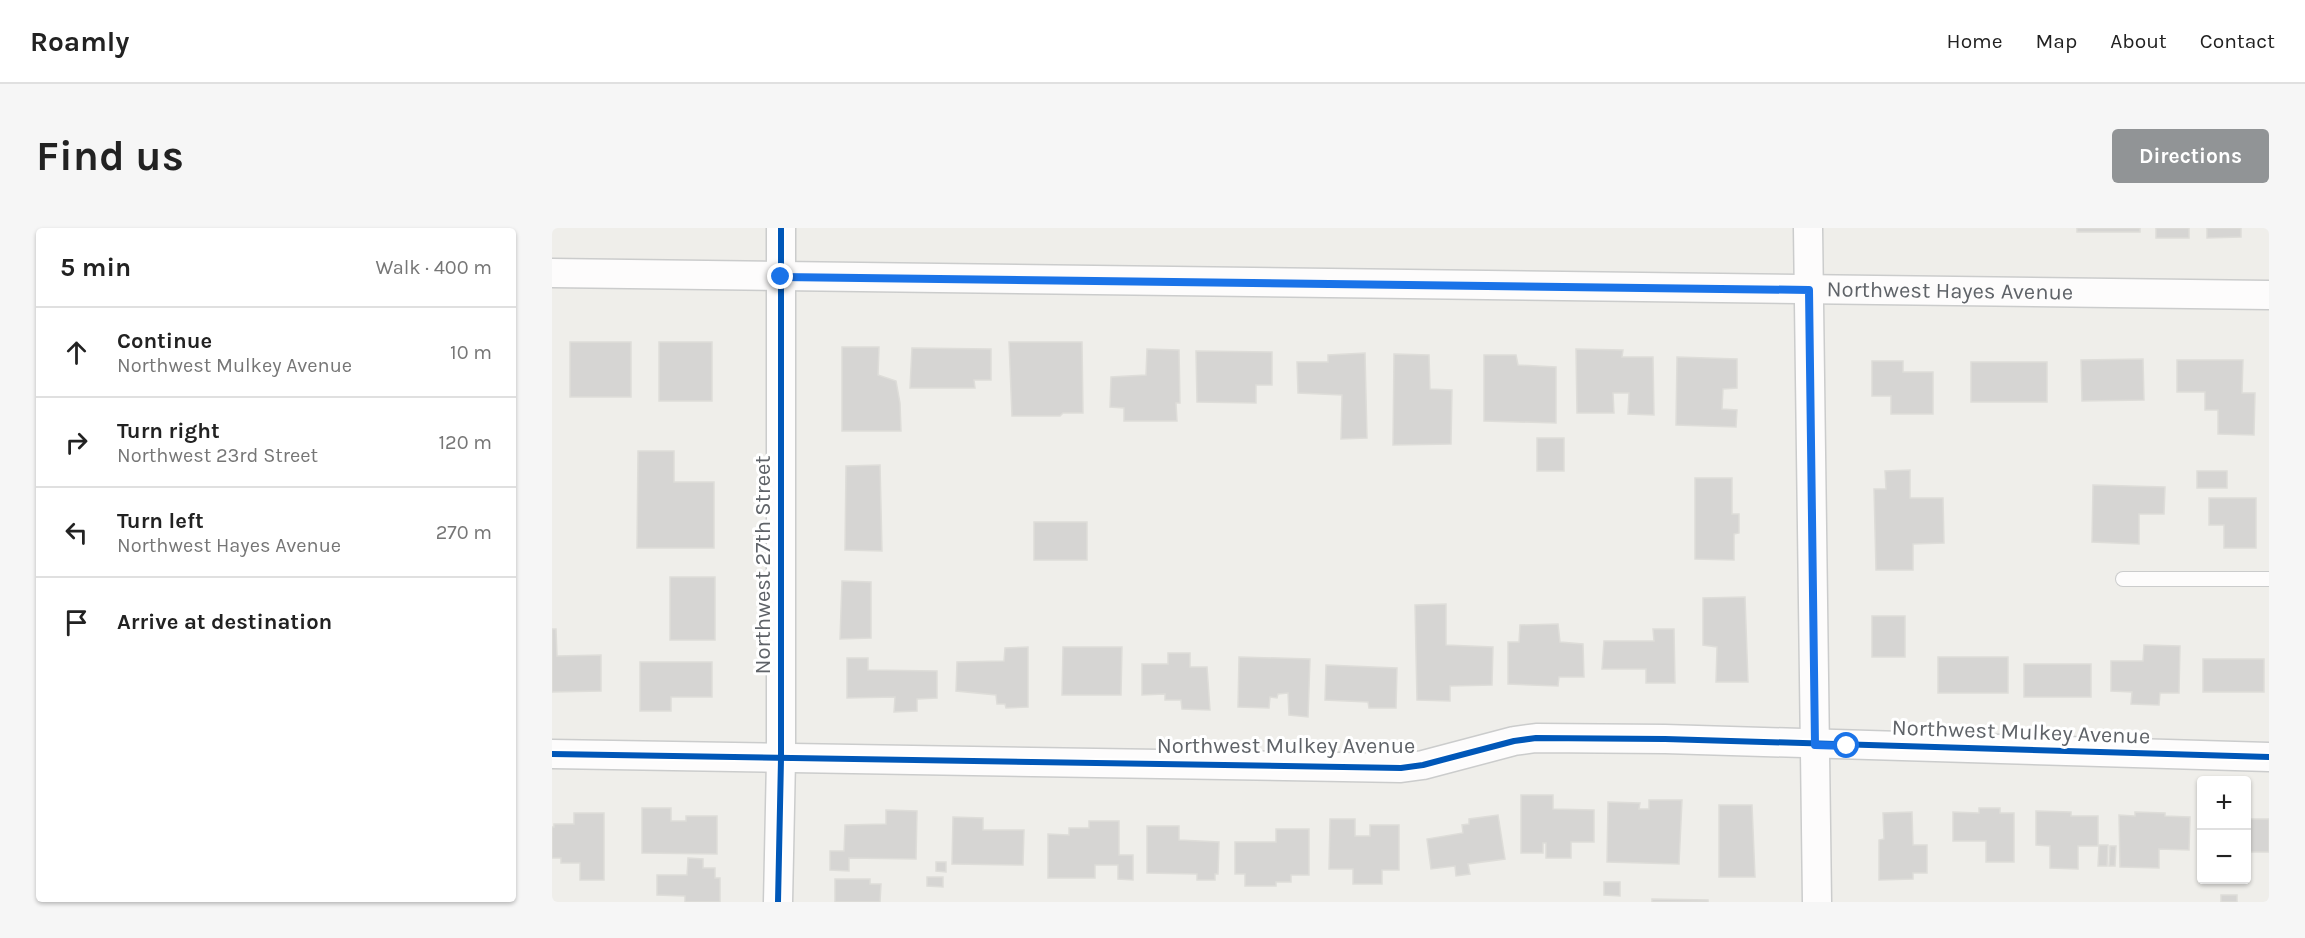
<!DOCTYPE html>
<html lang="en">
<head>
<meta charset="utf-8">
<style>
	:root { --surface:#fff; --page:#f6f6f6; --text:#222; --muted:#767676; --line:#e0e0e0; --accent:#919496 }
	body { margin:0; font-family:Karla,sans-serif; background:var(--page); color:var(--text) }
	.controls { position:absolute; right:18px; bottom:18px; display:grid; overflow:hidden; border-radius:6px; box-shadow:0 2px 4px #0004 }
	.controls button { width:54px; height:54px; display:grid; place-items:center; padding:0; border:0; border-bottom:2px solid var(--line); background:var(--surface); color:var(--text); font:30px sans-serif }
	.stop { position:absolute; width:18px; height:18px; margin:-14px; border:4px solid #1a73e8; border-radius:50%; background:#fff }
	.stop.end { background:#1a73e8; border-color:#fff; box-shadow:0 2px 6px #0008 }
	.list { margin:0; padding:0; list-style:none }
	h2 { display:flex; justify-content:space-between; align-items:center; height:78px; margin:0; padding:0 24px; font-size:26px }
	h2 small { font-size:20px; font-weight:400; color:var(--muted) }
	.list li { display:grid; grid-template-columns:39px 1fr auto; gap:18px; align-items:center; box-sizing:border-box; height:90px; padding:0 24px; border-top:2px solid var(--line) }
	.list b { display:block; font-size:22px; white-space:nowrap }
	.list p { margin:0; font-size:20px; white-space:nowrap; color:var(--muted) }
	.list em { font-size:20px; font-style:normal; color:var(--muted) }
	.icon { flex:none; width:33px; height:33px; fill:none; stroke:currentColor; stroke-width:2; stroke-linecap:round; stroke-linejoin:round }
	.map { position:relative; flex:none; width:1717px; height:674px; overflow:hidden; border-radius:6px }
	header { display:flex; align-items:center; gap:36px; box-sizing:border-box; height:84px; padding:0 30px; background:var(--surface); border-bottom:2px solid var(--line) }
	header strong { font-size:28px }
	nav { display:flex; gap:33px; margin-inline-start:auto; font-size:21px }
	.intro { display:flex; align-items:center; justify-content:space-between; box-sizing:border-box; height:144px; padding:0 36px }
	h1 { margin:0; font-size:42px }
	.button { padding:15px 27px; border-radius:6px; background:var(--accent); color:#fff; font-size:21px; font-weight:700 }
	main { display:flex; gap:36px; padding:0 36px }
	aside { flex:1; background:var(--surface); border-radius:6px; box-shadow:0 2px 4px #0004 }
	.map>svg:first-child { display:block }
</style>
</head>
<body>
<header>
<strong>Roamly</strong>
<nav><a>Home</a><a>Map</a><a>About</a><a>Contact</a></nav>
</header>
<div class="intro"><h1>Find us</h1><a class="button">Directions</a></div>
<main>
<aside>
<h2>5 min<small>Walk · 400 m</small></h2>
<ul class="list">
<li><svg class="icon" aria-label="ahead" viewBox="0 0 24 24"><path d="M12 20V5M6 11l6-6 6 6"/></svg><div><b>Continue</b><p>Northwest Mulkey Avenue</p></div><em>10 m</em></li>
<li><svg class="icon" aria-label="right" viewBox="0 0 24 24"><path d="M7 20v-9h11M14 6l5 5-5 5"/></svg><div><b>Turn right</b><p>Northwest 23rd Street</p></div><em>120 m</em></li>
<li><svg class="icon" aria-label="left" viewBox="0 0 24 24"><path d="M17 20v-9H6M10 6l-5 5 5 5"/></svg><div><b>Turn left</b><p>Northwest Hayes Avenue</p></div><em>270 m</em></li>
<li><svg class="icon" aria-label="arrive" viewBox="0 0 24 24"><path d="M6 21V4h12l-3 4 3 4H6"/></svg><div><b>Arrive at destination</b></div></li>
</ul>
</aside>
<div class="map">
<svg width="1717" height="674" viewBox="0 0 1717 674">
	<rect width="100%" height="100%" fill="#efeeea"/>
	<!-- building -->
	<g fill="#d6d5d3" stroke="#deddd9" stroke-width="1.5">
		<rect x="1525" y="0" width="63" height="4"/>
		<rect x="1604" y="0" width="33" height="10"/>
		<polygon points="1655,0 1689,0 1689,9 1655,10"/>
		<rect x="18" y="114" width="61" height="55"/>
		<rect x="107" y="114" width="53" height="59"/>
		<polygon points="457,114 530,114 531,185 511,185 508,188 460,188"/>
		<polygon points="290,119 327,119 326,147 344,153 348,175 349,203 290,203"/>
		<polygon points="360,120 439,121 439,152 422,152 423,160 358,160"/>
		<polygon points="595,121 627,122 628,175 624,175 625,193 572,193 572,180 558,179 559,149 594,147"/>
		<polygon points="1024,121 1071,122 1070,129 1101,129 1102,187 1076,186 1077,165 1061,165 1062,185 1025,185"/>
		<polygon points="644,123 720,124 720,157 704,157 704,175 645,174"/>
		<polygon points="813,125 815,210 789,211 790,167 746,165 745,134 776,134 776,127"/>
		<polygon points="842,126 877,127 878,161 900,162 899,216 841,217"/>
		<polygon points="932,127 964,127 966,137 1004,139 1004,195 932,193"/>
		<polygon points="1125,129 1185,131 1185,160 1171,161 1170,181 1185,182 1184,199 1124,197"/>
		<polygon points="1591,131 1592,172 1530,173 1529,132"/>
		<polygon points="1625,132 1691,132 1690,165 1703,165 1702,207 1666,206 1666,182 1653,182 1653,164 1625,164"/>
		<polygon points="1320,133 1351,133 1351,144 1381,144 1381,186 1339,186 1339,168 1320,168"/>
		<rect x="1419" y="134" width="76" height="40"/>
		<rect x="985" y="210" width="27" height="33"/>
		<polygon points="86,223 122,223 122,254 162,254 162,320 85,320"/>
		<polygon points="328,237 330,323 293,322 294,238"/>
		<polygon points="1358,242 1358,270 1391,270 1392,315 1361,316 1361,342 1324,342 1322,261 1334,261 1333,243"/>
		<rect x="1645" y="243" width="30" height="17"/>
		<polygon points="1143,250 1180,250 1180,286 1187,286 1187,305 1182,306 1182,332 1143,331"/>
		<polygon points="1541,257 1613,259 1612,286 1587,286 1587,316 1540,314"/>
		<polygon points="1657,270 1704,270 1704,320 1672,320 1672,297 1657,297"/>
		<rect x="482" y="294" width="53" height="38"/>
		<rect x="118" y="349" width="45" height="63"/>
		<polygon points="290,353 319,354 319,410 288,411"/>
		<polygon points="1193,369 1196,454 1164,454 1165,419 1151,417 1151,370"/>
		<polygon points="894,376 894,417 941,419 940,457 898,458 898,473 865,472 863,377"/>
		<rect x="1320" y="388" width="33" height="41"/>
		<polygon points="1006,396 1008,414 1031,416 1032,449 1007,449 1006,458 956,456 956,414 967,414 968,397"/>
		<polygon points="0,401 4,401 5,428 49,427 49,463 0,464"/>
		<polygon points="1101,401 1122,401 1123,455 1094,455 1094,441 1050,441 1052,413 1102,413"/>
		<polygon points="1592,417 1628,418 1627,465 1608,465 1607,477 1579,476 1580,464 1559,463 1559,433 1591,433"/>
		<polygon points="476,419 476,479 454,480 453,476 445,476 444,467 404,463 405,434 452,433 453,420"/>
		<polygon points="511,419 570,419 569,467 510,467"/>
		<polygon points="616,425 638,425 638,439 655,439 658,482 630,481 629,472 613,472 613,466 590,467 590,436 616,436"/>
		<polygon points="687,429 758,431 756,489 737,487 736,465 726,466 725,470 718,469 717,480 686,479"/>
		<rect x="1386" y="429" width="70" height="36"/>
		<polygon points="295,430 316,430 316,442 385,443 385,470 365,471 365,483 342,484 343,469 295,470"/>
		<rect x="1651" y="431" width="61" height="33"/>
		<polygon points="88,434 160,434 160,469 119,469 119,483 88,483"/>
		<rect x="1472" y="436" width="67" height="33"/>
		<polygon points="774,437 845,440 844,480 817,480 816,474 773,472"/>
		<polygon points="969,567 1001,567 1001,581 1042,582 1042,614 1019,614 1019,630 994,630 994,615 991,615 991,625 969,625"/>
		<polygon points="1097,572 1130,572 1127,636 1055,634 1056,574 1088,575 1087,581 1097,581"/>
		<polygon points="1167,577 1200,577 1203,649 1167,649"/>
		<polygon points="90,580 119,580 119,593 134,593 134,588 165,588 165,626 90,625"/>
		<polygon points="1427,580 1448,580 1448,585 1462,585 1462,634 1434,634 1434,613 1401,613 1401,584 1427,585"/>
		<polygon points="334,582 365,583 364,631 297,630 297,643 278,642 278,623 292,623 293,597 334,596"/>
		<polygon points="1484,583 1519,584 1519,588 1546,588 1546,618 1526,618 1526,641 1498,640 1498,618 1484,617"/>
		<polygon points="1360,584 1361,617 1375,617 1375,645 1361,645 1361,651 1327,652 1327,612 1332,611 1331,585"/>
		<polygon points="1583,584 1613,585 1613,588 1638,589 1637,622 1607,621 1607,640 1568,639 1567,587 1583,588"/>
		<polygon points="22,585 52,585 52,652 28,652 28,635 9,635 9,630 0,630 0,599 2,599 2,596 22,596"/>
		<polygon points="946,587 953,631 916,636 918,646 904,648 903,638 879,641 875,611 911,605 910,597 917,596 917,591"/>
		<polygon points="401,589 431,590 431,602 472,602 471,637 400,636"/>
		<polygon points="778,591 803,591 803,608 818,608 818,597 847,597 847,642 830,642 830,656 801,656 801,641 777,641"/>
		<rect x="1694" y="591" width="23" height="33"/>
		<polygon points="537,593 567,593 567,627 581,627 581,652 566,651 566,637 543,637 543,650 496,650 496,606 517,607 517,600 537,600"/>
		<polygon points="595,598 627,598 627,612 667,614 666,646 663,646 663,652 645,652 645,646 595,645"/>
		<polygon points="724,601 757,601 757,647 739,647 739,654 724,654 724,658 693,658 693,646 683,646 683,614 724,614"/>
		<polygon points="1547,617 1556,617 1555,638 1546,638"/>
		<polygon points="1558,618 1564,618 1563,638 1557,638"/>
		<polygon points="136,630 151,631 151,640 163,640 163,650 168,650 168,674 133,674 133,668 105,667 105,647 135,647"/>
		<polygon points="384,634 394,634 394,644 384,643"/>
		<polygon points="375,649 391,649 391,659 375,658"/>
		<polygon points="283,651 318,651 318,656 329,656 328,674 283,674"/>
		<polygon points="1052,654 1068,654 1068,668 1052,667"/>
		<rect x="1669" y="667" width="16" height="7"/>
		<polygon points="1100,671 1156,672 1156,674 1100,674"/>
	</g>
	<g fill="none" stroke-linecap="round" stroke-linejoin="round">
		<defs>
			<polyline id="service" points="1571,351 1717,351"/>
			<g id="minor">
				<polyline points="1256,0 1265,674"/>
				<path id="s1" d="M0,45L1717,67"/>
				<polyline points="0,526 849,540 871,537 962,513 984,510 1113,511 1717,529"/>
				<polyline points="226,674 229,531 229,0"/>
			</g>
		</defs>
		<!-- service casing -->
		<use href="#service" stroke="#cbcccc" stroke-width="16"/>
		<!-- minor casing -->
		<use href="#minor" stroke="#cbcccc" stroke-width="31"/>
		<!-- service -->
		<use href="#service" stroke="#fdfcfc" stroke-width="14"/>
		<!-- minor -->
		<use href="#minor" stroke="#fdfcfc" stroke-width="28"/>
		<defs>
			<g id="cycleway">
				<polyline points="0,526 849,540 871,537 962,513 984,510 1113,511 1717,529"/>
				<polyline points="226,674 229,531 229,0"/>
			</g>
		</defs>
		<!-- cycleway casing -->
		<use href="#cycleway" stroke="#fff" stroke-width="10"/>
		<!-- cycleway -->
		<use href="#cycleway" stroke="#0057b8" stroke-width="6"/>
	</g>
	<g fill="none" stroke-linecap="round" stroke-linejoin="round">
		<!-- route -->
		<polyline stroke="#1a73e8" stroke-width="8" points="229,49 1257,62 1263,517 1295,518"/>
	</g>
	<g text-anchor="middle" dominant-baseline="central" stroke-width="6" stroke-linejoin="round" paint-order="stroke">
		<!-- street labels -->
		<g font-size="22" fill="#5f6368" stroke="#fff">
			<text stroke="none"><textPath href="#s1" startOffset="1398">Northwest Hayes Avenue</textPath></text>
			<text transform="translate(211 337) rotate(-90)">Northwest 27th Street</text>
			<text transform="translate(1469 504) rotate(2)">Northwest Mulkey Avenue</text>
			<text x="734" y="518">Northwest Mulkey Avenue</text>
		</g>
	</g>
</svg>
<div class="controls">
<button>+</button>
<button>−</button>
</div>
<div class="stop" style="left:1295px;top:518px"></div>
<div class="stop end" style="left:229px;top:49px"></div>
</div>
</main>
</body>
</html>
